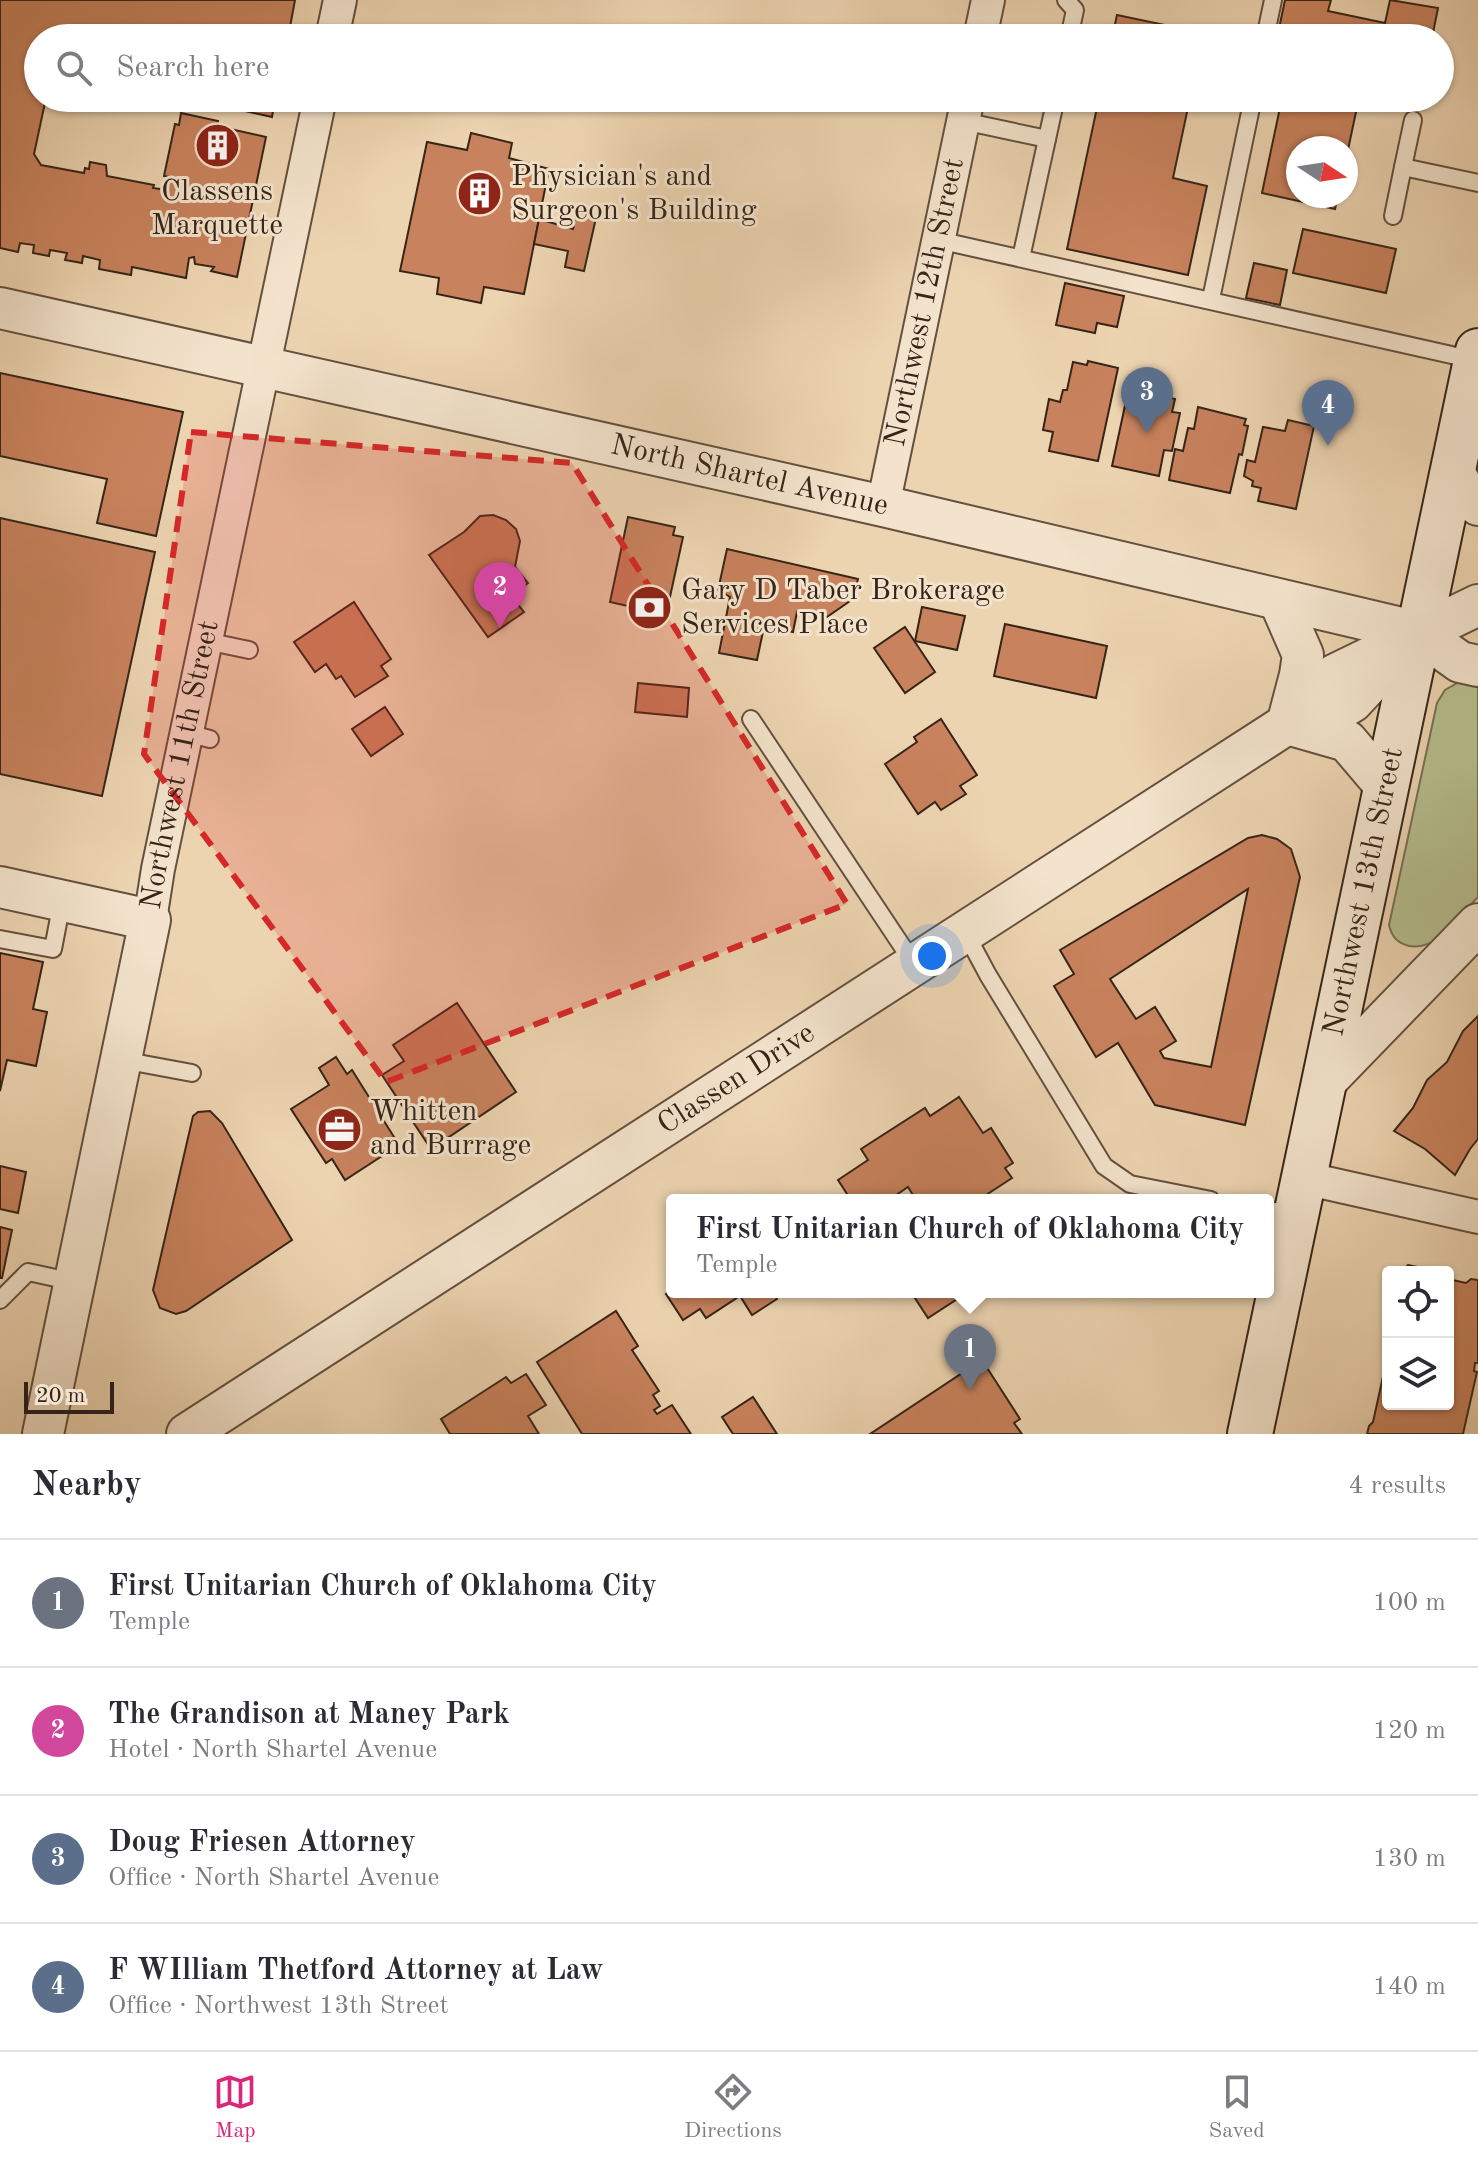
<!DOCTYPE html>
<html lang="en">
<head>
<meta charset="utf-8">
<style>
	:root { --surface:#fff; --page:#f2f2f3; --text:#2b2b33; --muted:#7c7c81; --line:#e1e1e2; --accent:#db2777 }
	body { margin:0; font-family:"Old Standard TT",serif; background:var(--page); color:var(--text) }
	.controls { position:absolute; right:24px; bottom:24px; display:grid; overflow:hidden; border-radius:8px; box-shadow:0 2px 6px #0004 }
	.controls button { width:72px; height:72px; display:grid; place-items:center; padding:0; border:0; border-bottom:2px solid var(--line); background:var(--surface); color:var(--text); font:40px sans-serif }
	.compass { position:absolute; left:1286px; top:136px; width:72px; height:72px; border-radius:50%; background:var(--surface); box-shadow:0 2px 6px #0004; rotate:102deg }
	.scale { position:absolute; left:24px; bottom:20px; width:90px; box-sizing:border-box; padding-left:8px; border:4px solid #362418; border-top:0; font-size:22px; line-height:28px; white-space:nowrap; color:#362418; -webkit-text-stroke:6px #f3e3cc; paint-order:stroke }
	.you { position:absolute; left:932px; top:956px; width:28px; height:28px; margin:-20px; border:6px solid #fff; border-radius:50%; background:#1a73e8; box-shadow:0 0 0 12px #1a73e833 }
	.badge { display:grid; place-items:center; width:52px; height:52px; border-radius:50%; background:var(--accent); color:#fff; font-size:26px; font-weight:700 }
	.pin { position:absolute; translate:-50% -66px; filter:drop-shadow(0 2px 4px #0008) }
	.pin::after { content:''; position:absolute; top:42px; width:28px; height:24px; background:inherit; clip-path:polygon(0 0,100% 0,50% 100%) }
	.popup { position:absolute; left:666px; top:1194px; width:608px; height:104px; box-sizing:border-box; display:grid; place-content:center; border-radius:8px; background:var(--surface); filter:drop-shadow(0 2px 6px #0005); font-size:26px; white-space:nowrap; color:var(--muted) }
	.popup b { font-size:30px; color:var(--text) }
	.popup::after { content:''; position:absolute; left:50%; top:100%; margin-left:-16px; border:16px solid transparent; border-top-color:var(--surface) }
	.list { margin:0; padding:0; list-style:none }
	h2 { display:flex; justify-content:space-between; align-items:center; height:104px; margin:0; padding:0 32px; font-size:34px }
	h2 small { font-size:26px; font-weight:400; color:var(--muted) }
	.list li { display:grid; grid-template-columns:52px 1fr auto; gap:24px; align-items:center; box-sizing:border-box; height:128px; padding:0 32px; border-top:2px solid var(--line) }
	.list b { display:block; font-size:30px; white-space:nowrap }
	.list p { margin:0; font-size:26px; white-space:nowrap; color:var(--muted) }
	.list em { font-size:26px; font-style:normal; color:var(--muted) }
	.icon { flex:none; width:44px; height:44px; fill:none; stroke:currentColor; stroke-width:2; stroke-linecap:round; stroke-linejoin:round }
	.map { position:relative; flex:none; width:1478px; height:1434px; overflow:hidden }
	.search { position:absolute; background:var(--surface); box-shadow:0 2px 6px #0004; left:24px; right:24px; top:24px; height:88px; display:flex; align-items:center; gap:20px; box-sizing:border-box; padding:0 28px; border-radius:44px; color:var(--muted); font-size:30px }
	.sheet { height:616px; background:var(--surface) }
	nav { display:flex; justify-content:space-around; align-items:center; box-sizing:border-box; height:112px; border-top:2px solid var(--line); background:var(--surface); font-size:22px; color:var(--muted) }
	nav a { display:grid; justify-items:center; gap:4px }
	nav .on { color:var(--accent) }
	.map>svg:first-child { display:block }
</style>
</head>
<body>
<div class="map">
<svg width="1478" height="1434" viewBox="0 0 1478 1434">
	<rect width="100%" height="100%" fill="#edd4b1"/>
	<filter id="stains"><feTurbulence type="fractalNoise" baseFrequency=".0025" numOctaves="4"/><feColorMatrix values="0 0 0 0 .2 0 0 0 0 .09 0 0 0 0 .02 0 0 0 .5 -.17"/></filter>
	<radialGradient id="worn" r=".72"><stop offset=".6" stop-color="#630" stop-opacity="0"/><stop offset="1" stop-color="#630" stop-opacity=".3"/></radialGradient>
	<!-- green -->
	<path fill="#b5bd8e" stroke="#767053" stroke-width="2" d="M1466,678H1478V897C1458,916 1440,951 1409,946C1397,943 1392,937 1389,925L1437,703L1445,690Z"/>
	<!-- building -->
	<g fill="#c8825d" stroke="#362418" stroke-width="2" fill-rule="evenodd">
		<polygon points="0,0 295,0 288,38 38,38 38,98 46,98 34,154 41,165 84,173 85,168 89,169 90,162 106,165 107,176 154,185 153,188 160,189 169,184 170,177 164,176 175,124 179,125 181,113 218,121 217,126 266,137 237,277 211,271 214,267 195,264 194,257 189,258 186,278 132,267 131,275 99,269 100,260 83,256 82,263 65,260 67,253 50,250 49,256 33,253 34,245 20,243 18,252 0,248"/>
		<polygon points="1285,0 1331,0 1328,11 1385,23 1390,0 1438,8 1432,38 1277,38"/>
		<polygon points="1117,15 1203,33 1202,38 1112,38"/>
		<polygon points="187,98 275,98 272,117"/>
		<polygon points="1099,98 1190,98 1173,178 1207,186 1188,275 1067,249"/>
		<polygon points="1282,98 1359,98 1346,159 1346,148 1298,148 1298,196 1338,196 1335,209 1262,193"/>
		<polygon points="471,133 512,143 509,158 549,169 524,294 484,287 481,303 437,294 439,278 400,271 427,142 467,150"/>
		<polygon points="576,213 596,218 584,271 565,267 568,251 534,244 539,219 573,229"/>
		<polygon points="1303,229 1396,249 1386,293 1293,273"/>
		<polygon points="1254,263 1287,270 1280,305 1246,298"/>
		<polygon points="1065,283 1124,296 1117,327 1097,323 1095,333 1056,325"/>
		<polygon points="1088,361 1118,368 1098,461 1049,451 1053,432 1043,430 1049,399 1060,402 1063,390 1067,390 1073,362 1087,365"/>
		<polygon points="0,373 183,412 156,536 97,523 107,479 0,456"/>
		<polygon points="1133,390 1175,399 1172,412 1180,413 1172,451 1164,450 1159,476 1112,466 1126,401 1130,402"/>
		<polygon points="1198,407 1246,419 1244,425 1248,426 1242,455 1239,454 1230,493 1169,480 1175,449 1183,451 1188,428 1194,429"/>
		<polygon points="1288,420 1314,426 1296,509 1258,501 1261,488 1252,486 1253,481 1244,476 1247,460 1255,462 1263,427 1285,431"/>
		<polygon points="493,515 506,520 516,529 520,541 515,567 528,583 511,596 524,612 488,637 429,555 464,532 480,516"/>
		<polygon points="628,517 675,527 673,535 683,537 670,597 663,596 659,613 610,602"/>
		<polygon points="0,518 155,552 102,796 0,774"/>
		<polygon points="727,549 858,579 853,599 827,617 797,612 793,632 764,627 757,660 719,653 730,597 718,590"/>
		<polygon points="354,602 391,659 381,666 388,676 355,697 341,676 336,679 326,664 315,672 294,642"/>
		<polygon points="922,607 965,616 957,650 915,641"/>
		<polygon points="1005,624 1107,646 1096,698 994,676"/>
		<polygon points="905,627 935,672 905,693 874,648"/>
		<polygon points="638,683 689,688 687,717 635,712"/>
		<polygon points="385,707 403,734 371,756 352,729"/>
		<polygon points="941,719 977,775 960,786 966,794 941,810 935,802 918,814 885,764 917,742 914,737"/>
		<path d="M1262,835L1277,839L1291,849L1300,877L1245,1125L1155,1105L1118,1043L1096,1057L1054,986L1074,974L1060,950L1248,838ZM1248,889L1211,1067L1164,1058L1160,1051L1176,1041L1155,1007L1136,1019L1110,979Z"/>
		<polygon points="0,953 43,962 33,1009 47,1012 36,1066 7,1060 0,1091"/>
		<polygon points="457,1003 516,1092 431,1149 382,1075 404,1061 393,1045"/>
		<polygon points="1478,1016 1478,1139 1470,1149 1455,1175 1425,1149 1394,1131 1413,1108 1427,1080 1447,1062 1463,1031"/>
		<polygon points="336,1057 347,1074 352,1070 399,1145 345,1180 332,1159 326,1163 291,1109 329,1085 319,1068"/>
		<polygon points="959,1097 983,1133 991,1128 1013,1163 1005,1168 1012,1178 983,1197 985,1200 916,1200 908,1187 889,1200 851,1200 838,1180 868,1160 861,1149 925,1108 930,1116"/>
		<polygon points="210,1111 222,1123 292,1240 186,1311 176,1314 160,1308 153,1290 193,1116 198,1112"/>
		<polygon points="0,1166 26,1172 18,1213 0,1209"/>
		<polygon points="0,1227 12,1230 2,1278 0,1278"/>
		<polygon points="1408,1265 1426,1269 1428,1272 1401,1272"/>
		<polygon points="1448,1279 1466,1283 1471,1279 1478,1280 1478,1363 1475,1363 1474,1371 1477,1372 1463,1434 1367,1434 1369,1426 1373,1422 1388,1354 1388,1404 1448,1404"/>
		<polygon points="672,1290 672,1292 773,1292 777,1299 752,1315 740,1296 706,1318 700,1309 683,1320 666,1294"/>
		<polygon points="911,1292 968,1292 928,1318"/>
		<polygon points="616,1311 638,1346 632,1350 659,1391 653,1395 660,1406 654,1410 657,1414 672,1405 691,1434 582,1434 537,1362"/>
		<polygon points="982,1360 1020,1419 1014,1423 1022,1434 870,1434"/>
		<polygon points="526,1374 546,1405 528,1416 539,1434 450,1434 441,1419 506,1377 511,1383"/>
		<polygon points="753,1397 777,1434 733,1434 722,1417"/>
	</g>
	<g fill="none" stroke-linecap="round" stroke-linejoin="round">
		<defs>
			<g id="service">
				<polyline points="1066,0 1075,10 1069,38"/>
				<polyline points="1265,38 1273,0"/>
				<polyline points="963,121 1047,139 1021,258"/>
				<polyline points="1047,139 1056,98"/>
				<polyline points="1403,167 1413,120"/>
				<polyline points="1393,216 1403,167 1478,183"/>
				<polyline points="938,240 1474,360"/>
				<polyline points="1211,299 1253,98"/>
				<polyline points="206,641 249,650"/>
				<polyline points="751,719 914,964"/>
				<polyline points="187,733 210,739"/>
				<polyline points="965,932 988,975 1104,1166 1130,1184 1211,1200"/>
				<polyline points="0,939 53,949 62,902"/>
				<polyline points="122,1060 192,1073"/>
				<polyline points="1268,1210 1294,1214"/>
				<polyline points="0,1300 28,1272 74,1282"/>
			</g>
			<g id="minor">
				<polyline points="332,38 340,0"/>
				<polyline points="980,38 988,0"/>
				<path id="s1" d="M883,506L968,98"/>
				<path id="s2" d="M150,920L158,869L320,98"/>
				<polyline points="1304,1178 1478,1217"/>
			</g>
			<g id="tertiary">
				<path id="s3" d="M0,308L883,506L1418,632L1460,662L1478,666"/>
				<polyline points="1453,469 1462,487 1478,505"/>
				<polyline points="1279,600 1303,655 1300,675 1289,717"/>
				<polyline points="1287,724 1324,719 1352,702 1397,654"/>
				<polyline points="1291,725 1347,741 1387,788"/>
				<polyline points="0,887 150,920 43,1434"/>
				<polyline points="1324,1083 1478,924"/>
				<path id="s4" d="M187,1434L1287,724L1306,694L1336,674L1478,605"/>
			</g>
			<g id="secondary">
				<path id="s5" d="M1250,1434L1478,351"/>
			</g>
		</defs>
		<!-- service casing -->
		<use href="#service" stroke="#64503e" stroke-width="20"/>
		<!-- minor casing -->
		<use href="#minor" stroke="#64503e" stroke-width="36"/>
		<!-- tertiary casing -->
		<use href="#tertiary" stroke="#64503e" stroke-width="44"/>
		<!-- secondary casing -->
		<use href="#secondary" stroke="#362418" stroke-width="48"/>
		<!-- service -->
		<use href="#service" stroke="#f3e3cc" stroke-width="16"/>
		<!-- minor -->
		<use href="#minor" stroke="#f3e3cc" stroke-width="32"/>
		<!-- tertiary -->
		<use href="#tertiary" stroke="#f3e3cc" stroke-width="40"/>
		<!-- secondary -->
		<use href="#secondary" stroke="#f3e3cc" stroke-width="44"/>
	</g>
	<!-- marked area -->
	<path fill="#d62828" fill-opacity="0.2" stroke="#d62828" stroke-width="6" stroke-dasharray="16 10" stroke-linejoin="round" d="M191,432L572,463L847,904L386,1082L144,754Z"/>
	<!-- icons -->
	<defs>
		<symbol id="building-disc" viewBox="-11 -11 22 22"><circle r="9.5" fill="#8f2418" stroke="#f3e3cc"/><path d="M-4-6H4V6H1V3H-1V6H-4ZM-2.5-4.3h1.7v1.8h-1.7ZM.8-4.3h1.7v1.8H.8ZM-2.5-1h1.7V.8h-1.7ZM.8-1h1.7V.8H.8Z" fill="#fff"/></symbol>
		<symbol id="bank-disc" viewBox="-11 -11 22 22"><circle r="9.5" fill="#8f2418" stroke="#f3e3cc"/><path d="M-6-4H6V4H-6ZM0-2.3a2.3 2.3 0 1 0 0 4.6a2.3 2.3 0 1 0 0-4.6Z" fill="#fff"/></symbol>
		<symbol id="office-disc" viewBox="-11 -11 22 22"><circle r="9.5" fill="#8f2418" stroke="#f3e3cc"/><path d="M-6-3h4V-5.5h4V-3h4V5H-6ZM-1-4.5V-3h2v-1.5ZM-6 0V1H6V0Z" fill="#fff"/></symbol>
	</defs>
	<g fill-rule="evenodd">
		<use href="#building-disc" x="192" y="120" width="51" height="51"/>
		<use href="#building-disc" x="454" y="168" width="51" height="51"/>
		<use href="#bank-disc" x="624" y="582" width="51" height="51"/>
		<use href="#office-disc" x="314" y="1104" width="51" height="51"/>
	</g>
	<g text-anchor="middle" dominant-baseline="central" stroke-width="6" stroke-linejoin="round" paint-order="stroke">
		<!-- poi labels -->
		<g font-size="30" fill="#362418" stroke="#f3e3cc" text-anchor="start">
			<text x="511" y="177">Physician's and<tspan x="511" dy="34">Surgeon's Building</tspan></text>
			<text x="217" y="192" text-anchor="middle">Classens<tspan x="217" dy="34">Marquette</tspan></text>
			<text x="681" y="591">Gary D Taber Brokerage<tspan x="681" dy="34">Services Place</tspan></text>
			<text x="370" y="1112">Whitten<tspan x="370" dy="34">and Burrage</tspan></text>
		</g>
		<!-- street labels -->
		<g font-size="30" fill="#362418" stroke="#f3e3cc">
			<text stroke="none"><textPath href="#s1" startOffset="208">Northwest 12th Street</textPath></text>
			<text stroke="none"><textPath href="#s3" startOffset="768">North Shartel Avenue</textPath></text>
			<text stroke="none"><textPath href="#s2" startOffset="158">Northwest 11th Street</textPath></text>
			<text stroke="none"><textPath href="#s5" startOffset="554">Northwest 13th Street</textPath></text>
			<text stroke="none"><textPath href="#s4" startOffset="654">Classen Drive</textPath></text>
		</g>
	</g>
	<rect width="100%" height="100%" filter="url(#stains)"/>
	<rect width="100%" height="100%" fill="url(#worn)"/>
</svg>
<div class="controls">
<button><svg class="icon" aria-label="locate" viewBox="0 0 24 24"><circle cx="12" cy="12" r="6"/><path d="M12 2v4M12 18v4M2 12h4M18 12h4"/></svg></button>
<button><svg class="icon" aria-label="layers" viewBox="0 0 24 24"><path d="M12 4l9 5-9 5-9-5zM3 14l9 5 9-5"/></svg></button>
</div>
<svg class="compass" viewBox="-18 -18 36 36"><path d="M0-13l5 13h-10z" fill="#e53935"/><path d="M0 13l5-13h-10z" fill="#7c7c81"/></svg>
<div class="scale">20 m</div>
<div class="you"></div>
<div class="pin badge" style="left:970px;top:1390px;background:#6b7280">1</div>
<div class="popup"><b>First Unitarian Church of Oklahoma City</b>Temple</div>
<div class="pin badge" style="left:500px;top:628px;background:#d1479c">2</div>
<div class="pin badge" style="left:1147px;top:433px;background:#5c6f8a">3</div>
<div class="pin badge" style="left:1328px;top:446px;background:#5c6f8a">4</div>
<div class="search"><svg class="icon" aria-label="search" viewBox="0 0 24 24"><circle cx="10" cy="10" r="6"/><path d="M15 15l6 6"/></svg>Search here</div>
</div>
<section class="sheet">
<h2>Nearby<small>4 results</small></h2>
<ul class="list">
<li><span class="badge" style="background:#6b7280">1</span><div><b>First Unitarian Church of Oklahoma City</b><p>Temple</p></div><em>100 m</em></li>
<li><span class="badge" style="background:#d1479c">2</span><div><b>The Grandison at Maney Park</b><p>Hotel · North Shartel Avenue</p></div><em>120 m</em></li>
<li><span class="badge" style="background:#5c6f8a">3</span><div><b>Doug Friesen Attorney</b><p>Office · North Shartel Avenue</p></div><em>130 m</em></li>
<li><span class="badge" style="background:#5c6f8a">4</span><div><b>F WIlliam Thetford Attorney at Law</b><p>Office · Northwest 13th Street</p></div><em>140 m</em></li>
</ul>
</section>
<nav>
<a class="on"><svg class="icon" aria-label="map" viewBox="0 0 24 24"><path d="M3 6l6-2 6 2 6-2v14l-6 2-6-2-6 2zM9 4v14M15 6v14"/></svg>Map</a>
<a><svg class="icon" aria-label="directions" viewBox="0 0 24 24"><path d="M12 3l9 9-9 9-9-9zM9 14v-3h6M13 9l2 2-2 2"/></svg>Directions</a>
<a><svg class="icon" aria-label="saved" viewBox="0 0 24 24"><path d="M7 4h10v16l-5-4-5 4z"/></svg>Saved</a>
</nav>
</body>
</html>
